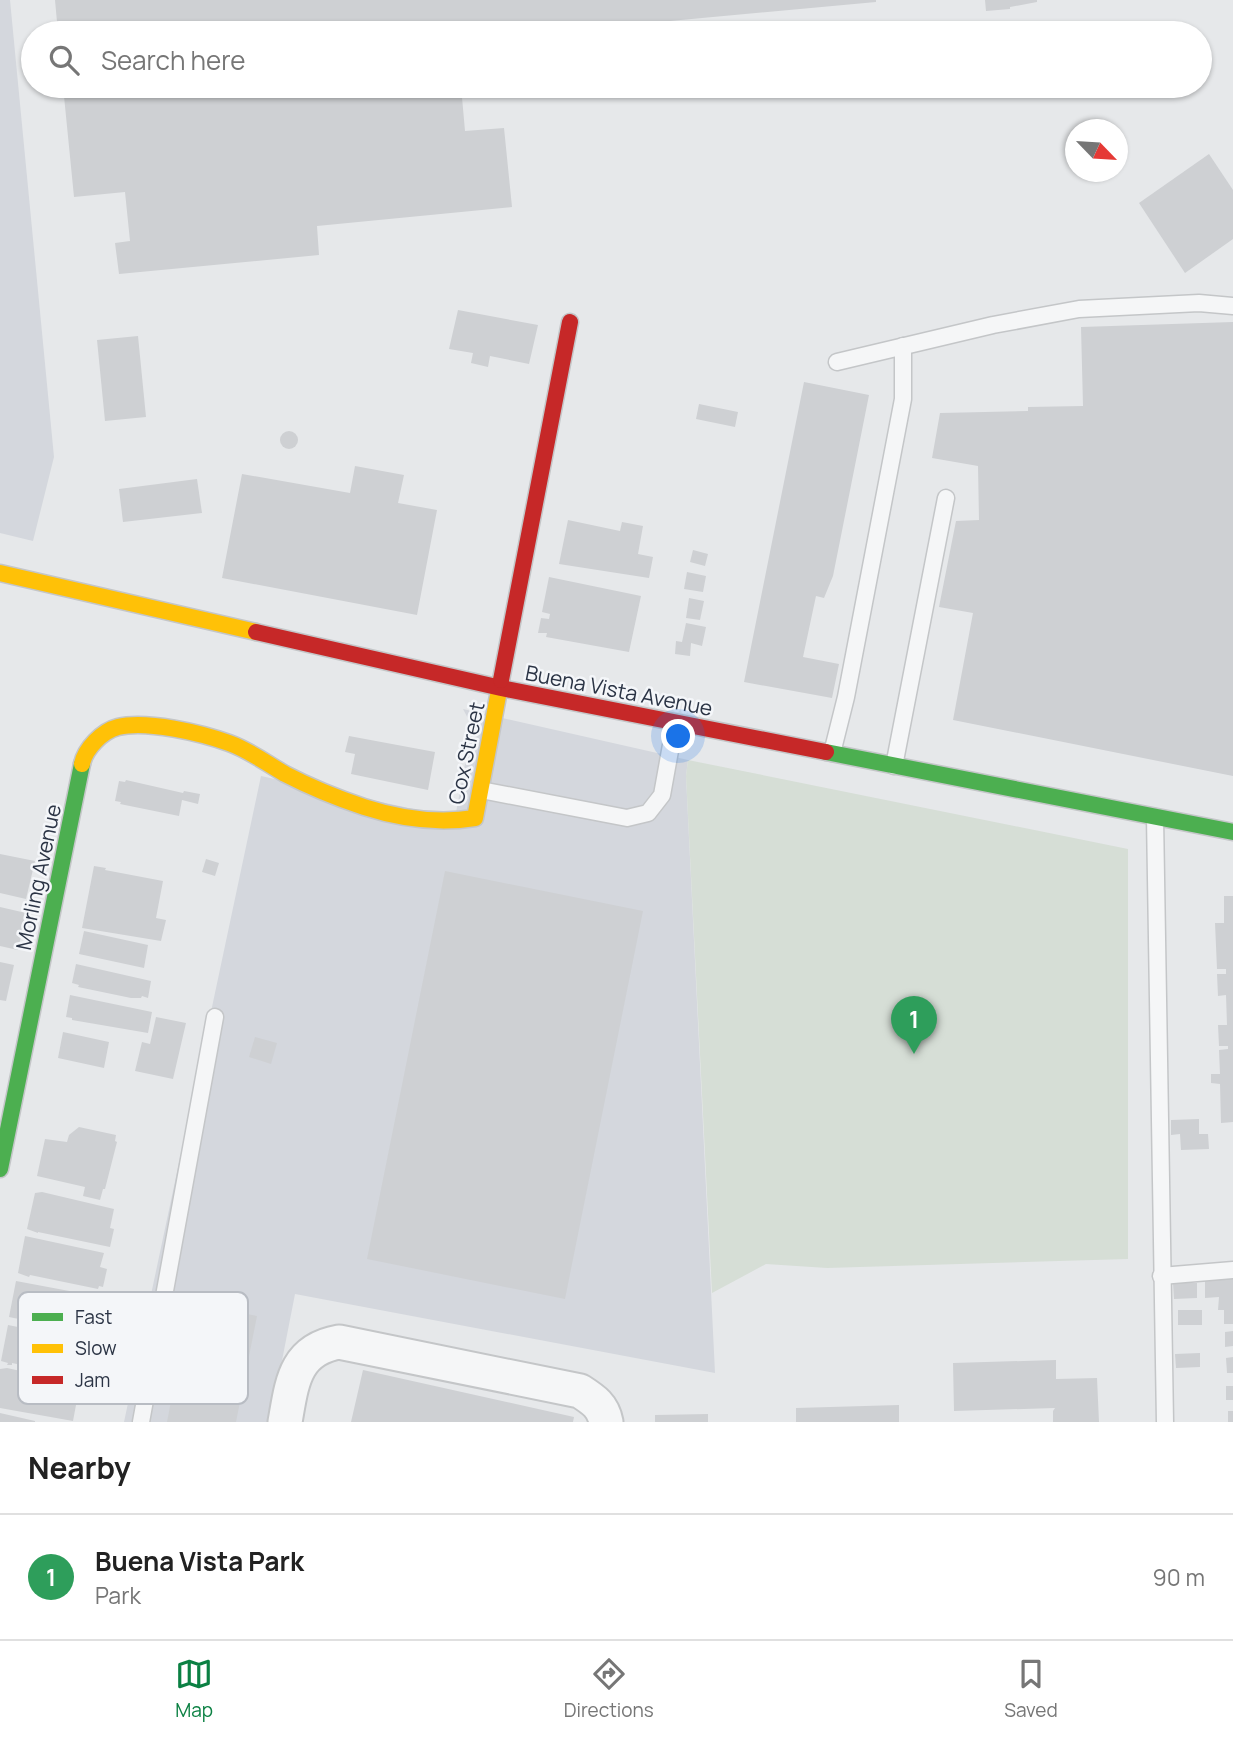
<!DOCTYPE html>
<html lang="en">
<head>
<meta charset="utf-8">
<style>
	:root { --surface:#fff; --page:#f2f2f2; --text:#222; --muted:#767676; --line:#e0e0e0; --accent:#0b8043 }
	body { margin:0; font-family:Manrope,sans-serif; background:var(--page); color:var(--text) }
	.compass { position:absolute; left:1065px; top:119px; width:63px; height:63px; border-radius:50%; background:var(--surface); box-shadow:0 2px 5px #0004; rotate:115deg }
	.you { position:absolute; left:679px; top:737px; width:24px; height:24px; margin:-18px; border:5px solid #fff; border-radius:50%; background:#1a73e8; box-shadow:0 0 0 10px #1a73e833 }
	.badge { display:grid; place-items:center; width:46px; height:46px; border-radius:50%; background:var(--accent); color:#fff; font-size:23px; font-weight:700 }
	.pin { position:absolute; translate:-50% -58px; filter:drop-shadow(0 2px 4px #0008) }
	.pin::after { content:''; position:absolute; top:37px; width:24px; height:21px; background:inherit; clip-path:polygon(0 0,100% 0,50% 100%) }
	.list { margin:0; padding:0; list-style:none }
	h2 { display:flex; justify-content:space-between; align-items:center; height:91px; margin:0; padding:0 28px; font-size:30px }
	h2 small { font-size:23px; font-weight:400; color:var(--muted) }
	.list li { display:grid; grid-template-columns:46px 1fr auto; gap:21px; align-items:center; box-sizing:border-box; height:126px; padding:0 28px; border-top:2px solid var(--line) }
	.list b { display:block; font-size:26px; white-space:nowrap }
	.list p { margin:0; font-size:23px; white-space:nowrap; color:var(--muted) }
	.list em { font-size:23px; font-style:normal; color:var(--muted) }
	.icon { flex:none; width:38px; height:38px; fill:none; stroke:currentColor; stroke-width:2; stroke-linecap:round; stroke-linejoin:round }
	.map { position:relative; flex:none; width:1233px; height:1422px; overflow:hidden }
	.search { position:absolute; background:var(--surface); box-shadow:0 2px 5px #0004; left:21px; right:21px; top:21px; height:77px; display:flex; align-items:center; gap:18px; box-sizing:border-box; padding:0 24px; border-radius:38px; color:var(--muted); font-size:26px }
	.sheet { height:217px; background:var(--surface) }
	nav { display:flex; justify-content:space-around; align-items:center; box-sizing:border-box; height:98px; border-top:2px solid var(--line); background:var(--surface); font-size:19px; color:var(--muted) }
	nav a { display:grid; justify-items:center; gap:4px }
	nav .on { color:var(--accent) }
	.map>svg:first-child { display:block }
</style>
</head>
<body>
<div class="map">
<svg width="1233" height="1422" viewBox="0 0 1233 1422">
	<rect width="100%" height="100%" fill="#e6e8ea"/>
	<!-- built -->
	<g fill="#d4d7dd">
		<polygon points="0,0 10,0 54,457 33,541 0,533"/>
		<polygon points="463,709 688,760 686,776 715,1373 295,1294 270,1422 124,1422 261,776 455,818 472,726"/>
	</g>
	<!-- green -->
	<polygon fill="#d6ded6" points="688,760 1128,849 1128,1259 827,1268 766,1264 712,1293 686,776"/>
	<!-- building -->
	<g fill="#ced0d3">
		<polygon points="55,0 876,0 876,2 541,33 58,33"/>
		<polygon points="985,0 1037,0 1037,2 1010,7 1010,9 986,11"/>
		<polygon points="63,86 461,86 465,131 504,128 512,207 317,226 319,255 119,274 115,243 130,241 125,192 74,197"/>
		<polygon points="1209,154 1233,190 1233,239 1185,273 1139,203"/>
		<polygon points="458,310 538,325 529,364 490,356 488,367 471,363 473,353 449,349"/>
		<polygon points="1233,322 1233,776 953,720 973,613 939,607 956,521 979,520 978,466 932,458 940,413 1028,411 1028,407 1083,406 1081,327"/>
		<polygon points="138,336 146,417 105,421 97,340"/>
		<polygon points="804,382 869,395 833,576 824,598 816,596 803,657 839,664 832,698 744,682"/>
		<polygon points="699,404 738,412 735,427 696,419"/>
		<circle cx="289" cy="440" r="9"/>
		<polygon points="355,466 404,475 398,503 437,510 417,615 222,578 242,474 350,493"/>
		<polygon points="197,479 202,513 123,522 119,489"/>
		<polygon points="568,520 620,531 622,522 643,526 638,554 653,557 649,578 559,564"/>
		<polygon points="693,550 708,554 705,566 690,562"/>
		<polygon points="687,572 706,576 703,592 684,589"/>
		<polygon points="549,577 641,596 629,652 546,637 547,633 538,633 541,618 549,619 550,614 542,612"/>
		<polygon points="689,598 704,601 700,620 686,618"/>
		<polygon points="686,623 706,627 702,646 691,643 690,656 675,654 676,641 682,642"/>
		<polygon points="349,736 435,752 428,790 351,774 355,754 345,752"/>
		<polygon points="126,780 183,793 184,791 200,794 198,804 182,800 179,816 120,804 121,802 115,801 119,781 125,782"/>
		<polygon points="0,854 35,861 26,899 0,893"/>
		<polygon points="206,859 219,863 215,876 202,872"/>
		<polygon points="94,866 106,868 105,870 163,881 156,918 166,920 161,941 82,928"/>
		<polygon points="445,871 643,911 565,1299 367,1259"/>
		<polygon points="1224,896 1233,896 1233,1122 1221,1123 1220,1084 1211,1083 1211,1074 1220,1074 1219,1050 1228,1049 1228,1046 1219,1046 1218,1025 1227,1025 1226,995 1218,996 1217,974 1226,974 1226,969 1217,969 1215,923 1224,923"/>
		<polygon points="0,907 26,913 18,950 0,946"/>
		<polygon points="84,931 148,945 144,968 79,954"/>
		<polygon points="0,962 14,965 6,1001 0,1000"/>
		<polygon points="76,964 151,981 148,998 142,996 141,998 131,998 78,987 79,985 72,983"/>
		<polygon points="70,995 152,1012 148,1033 72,1020 72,1018 66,1017"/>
		<polygon points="156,1017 186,1023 173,1079 135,1071 142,1042 150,1044"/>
		<polygon points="63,1032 109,1042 104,1068 58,1058"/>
		<polygon points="255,1037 277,1043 271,1064 249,1057"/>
		<polygon points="1199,1119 1199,1134 1208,1134 1209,1149 1181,1150 1180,1134 1171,1135 1171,1120"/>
		<polygon points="79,1127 116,1135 115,1141 117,1142 105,1189 103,1189 100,1200 83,1196 85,1187 37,1176 45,1139 67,1142 69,1135"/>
		<polygon points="42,1192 114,1209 110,1228 114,1229 110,1247 38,1232 38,1233 27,1229 35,1193"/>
		<polygon points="25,1236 104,1253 100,1267 107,1269 103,1287 99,1286 98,1289 30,1275 29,1277 18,1273"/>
		<polygon points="1233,1277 1233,1324 1224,1324 1224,1310 1218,1310 1219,1297 1205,1298 1205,1280"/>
		<polygon points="16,1281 96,1296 93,1314 102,1316 98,1335 9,1317"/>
		<polygon points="1173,1283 1197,1283 1197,1298 1174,1299"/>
		<polygon points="190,1303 257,1316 236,1422 167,1422"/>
		<rect x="1178" y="1310" width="24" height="15"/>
		<polygon points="8,1325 88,1341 81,1377 12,1363 12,1365 7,1365 8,1363 1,1361"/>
		<polygon points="1233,1331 1233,1346 1225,1347 1225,1332"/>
		<polygon points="1200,1353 1200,1367 1176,1368 1175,1354"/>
		<polygon points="1233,1357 1233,1373 1227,1373 1226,1358"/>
		<polygon points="1056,1360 1056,1379 1097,1378 1099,1422 1053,1422 1053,1411 1055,1408 954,1411 953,1363"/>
		<polygon points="7,1368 80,1384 73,1421 0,1408 0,1369"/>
		<polygon points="363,1370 574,1417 573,1422 351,1422"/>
		<rect x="1226" y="1386" width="7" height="14"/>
		<polygon points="899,1405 899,1422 796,1422 796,1408"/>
		<rect x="1228" y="1411" width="5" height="11"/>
		<polygon points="0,1413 35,1421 35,1422 0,1422"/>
		<polygon points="708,1414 708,1422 655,1422 655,1415"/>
	</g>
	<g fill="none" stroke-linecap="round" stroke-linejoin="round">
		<defs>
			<g id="lane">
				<polyline points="837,362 993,325 1079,309 1199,303 1233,306"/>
				<polyline points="832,753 846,697 903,399 903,346"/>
				<polyline points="894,766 946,498"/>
				<polyline points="481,790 627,818 648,813 662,795 675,723"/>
				<polyline points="1155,817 1165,1422"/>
				<polyline points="1161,1276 1233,1270"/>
				<polyline points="141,1422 215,1017"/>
			</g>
			<path id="street" d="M285,1422C292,1383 294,1350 339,1342L580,1391C594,1400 603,1406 606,1422"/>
			<g id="fast">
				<polyline points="826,752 1233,832"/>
				<polyline points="0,1169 82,764"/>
			</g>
			<g id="slow">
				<polyline points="0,573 256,632"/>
				<path d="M82,764C85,749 102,731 118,727C147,720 201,733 229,743C249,750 266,763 285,774C310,787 337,798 364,807C401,819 437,824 475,818L501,680"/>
			</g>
			<g id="jam">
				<polyline points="256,632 501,688 826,752"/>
				<polyline points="501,680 570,322"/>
			</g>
		</defs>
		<!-- lane casing -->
		<use href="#lane" stroke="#c4c6c8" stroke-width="19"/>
		<!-- street casing -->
		<use href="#street" stroke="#c4c6c8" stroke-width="37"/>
		<!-- fast casing -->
		<use href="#fast" stroke="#c4c6c8" stroke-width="19"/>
		<!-- slow casing -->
		<use href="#slow" stroke="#c4c6c8" stroke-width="19"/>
		<!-- jam casing -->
		<use href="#jam" stroke="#c4c6c8" stroke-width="19"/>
		<!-- lane -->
		<use href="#lane" stroke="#f5f6f7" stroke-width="16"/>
		<!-- street -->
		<use href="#street" stroke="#f5f6f7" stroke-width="33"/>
		<!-- fast -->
		<use href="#fast" stroke="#4caf50" stroke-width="16"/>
		<!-- slow -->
		<use href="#slow" stroke="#ffc107" stroke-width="16"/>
		<!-- jam -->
		<use href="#jam" stroke="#c62828" stroke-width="16"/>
	</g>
	<g text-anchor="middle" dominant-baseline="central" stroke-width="5" stroke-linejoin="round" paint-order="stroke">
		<!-- street labels -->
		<g font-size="21" fill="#2b3445" stroke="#f4f6f9">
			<text transform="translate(619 690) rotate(11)">Buena Vista Avenue</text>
			<text transform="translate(466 753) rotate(-78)">Cox Street</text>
			<text transform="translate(38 877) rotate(-78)">Morling Avenue</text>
		</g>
	</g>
	<!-- legend -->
	<rect x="18" y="1292" width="230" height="112" rx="10" fill="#f4f6f9" stroke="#b8bcc3" stroke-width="2"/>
	<rect x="32" y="1313" width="31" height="8" fill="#4caf50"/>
	<rect x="32" y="1344" width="31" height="9" fill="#ffc107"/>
	<rect x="32" y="1376" width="31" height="8" fill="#c62828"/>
	<g font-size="19" fill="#2b3445">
		<text x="75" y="1324">Fast</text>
		<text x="75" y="1355">Slow</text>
		<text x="75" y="1387">Jam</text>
	</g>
</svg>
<svg class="compass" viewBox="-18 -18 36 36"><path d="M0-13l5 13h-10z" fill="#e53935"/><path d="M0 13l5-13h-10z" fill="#767676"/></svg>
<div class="you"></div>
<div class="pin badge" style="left:914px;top:1054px;background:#2e9e5b">1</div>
<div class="search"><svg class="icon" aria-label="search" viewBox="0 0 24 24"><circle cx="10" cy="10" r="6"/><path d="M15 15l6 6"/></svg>Search here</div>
</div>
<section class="sheet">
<h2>Nearby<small></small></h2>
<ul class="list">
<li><span class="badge" style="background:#2e9e5b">1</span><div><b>Buena Vista Park</b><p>Park</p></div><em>90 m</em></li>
</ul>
</section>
<nav>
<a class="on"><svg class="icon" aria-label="map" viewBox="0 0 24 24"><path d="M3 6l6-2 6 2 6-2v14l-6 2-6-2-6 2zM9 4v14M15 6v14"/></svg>Map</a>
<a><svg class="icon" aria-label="directions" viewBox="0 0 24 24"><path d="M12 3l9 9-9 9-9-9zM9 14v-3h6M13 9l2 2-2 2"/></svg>Directions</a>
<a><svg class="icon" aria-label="saved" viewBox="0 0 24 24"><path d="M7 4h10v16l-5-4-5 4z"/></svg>Saved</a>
</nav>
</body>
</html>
